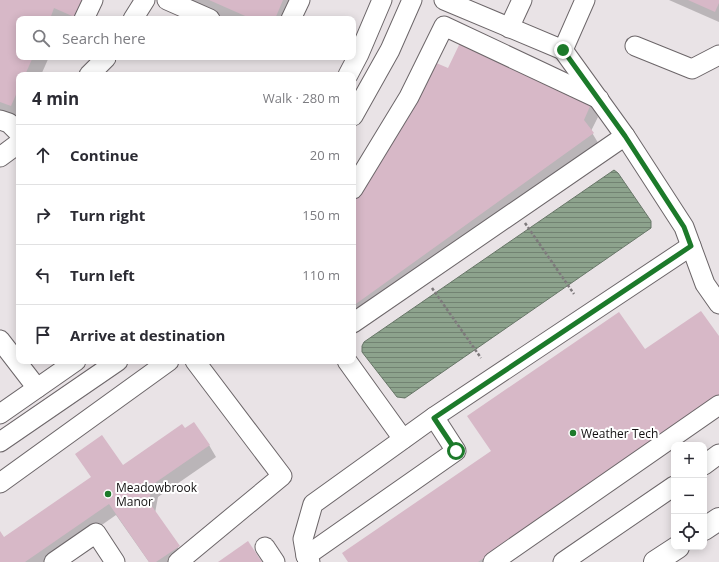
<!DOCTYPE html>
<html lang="en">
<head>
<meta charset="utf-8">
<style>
	:root { --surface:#fff; --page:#f2f2f3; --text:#2b2b33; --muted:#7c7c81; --line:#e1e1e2 }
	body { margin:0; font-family:"Open Sans",sans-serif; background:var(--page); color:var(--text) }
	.controls { position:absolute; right:12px; bottom:12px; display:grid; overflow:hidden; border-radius:8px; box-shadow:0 2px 10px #0003 }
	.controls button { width:36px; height:36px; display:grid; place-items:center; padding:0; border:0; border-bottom:1px solid var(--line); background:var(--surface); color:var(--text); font:20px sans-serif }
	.stop { position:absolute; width:12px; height:12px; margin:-9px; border:3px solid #1c7a2a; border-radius:50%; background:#fff }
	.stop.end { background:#1c7a2a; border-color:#fff; box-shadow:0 1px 4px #0008 }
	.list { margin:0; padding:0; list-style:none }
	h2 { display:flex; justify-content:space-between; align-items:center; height:52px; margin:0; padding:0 16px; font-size:17px }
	h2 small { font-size:13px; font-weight:400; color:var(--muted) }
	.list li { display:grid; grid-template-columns:26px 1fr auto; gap:12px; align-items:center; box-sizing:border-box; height:60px; padding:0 16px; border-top:1px solid var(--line) }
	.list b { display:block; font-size:15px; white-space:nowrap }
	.list em { font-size:13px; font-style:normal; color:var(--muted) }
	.icon { flex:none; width:22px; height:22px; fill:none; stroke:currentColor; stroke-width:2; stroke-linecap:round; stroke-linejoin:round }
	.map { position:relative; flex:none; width:719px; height:562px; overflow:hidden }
	.search { position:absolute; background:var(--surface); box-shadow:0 2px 10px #0003; left:16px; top:16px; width:340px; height:44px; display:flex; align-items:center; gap:10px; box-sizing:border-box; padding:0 14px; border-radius:8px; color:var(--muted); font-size:15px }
	.panel { position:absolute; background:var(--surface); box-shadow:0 2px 10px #0003; left:16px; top:72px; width:340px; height:292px; border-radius:8px }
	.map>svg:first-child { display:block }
</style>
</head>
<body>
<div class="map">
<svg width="719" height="562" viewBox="0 0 719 562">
	<defs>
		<pattern id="water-rules" width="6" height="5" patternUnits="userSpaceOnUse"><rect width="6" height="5" fill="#8da38d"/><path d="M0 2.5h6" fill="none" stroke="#728372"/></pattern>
	</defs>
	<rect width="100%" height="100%" fill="#e9e3e6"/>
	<!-- water -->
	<polygon fill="url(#water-rules)" stroke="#687768" points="614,170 618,173 651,221 651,228 405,398 397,397 362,352 362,346 364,342"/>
	<!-- shadow -->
	<g fill="#0003">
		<polygon points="0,0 103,0 95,19 19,19 19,57 49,57 41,75 19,75 19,122 0,113"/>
		<polygon points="182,0 300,0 292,19 225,19"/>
		<polygon points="669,0 719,0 719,22"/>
		<polygon points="449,69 591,105 598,117 591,131 600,146 353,323 353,203"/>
		<polygon points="719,338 502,562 349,562 492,452 645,351"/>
		<polygon points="185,430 209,445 216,457 158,497 155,513 185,558 180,562 149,562 116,515 49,562 0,562 0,533 4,538"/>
	</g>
	<!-- building -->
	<g fill="#d7b8c7">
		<polygon points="0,0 87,0 79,19 54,8 50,19 19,19 19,57 33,57 25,75 19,75 19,88 11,106 0,102"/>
		<polygon points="209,0 283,0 275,19 252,19"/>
		<polygon points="688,0 719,0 719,3 715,12"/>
		<polygon points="460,43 591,104 584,120 594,133 353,306 353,202 368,181 434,62 448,68"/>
		<polygon points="701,311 719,336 719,398 478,562 348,562 342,553 491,451 467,416 619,312 645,349"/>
		<polygon points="194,422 210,445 152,485 149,502 180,546 156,562 149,562 109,504 25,562 0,562 0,531 4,537 91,477 75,454 102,435 123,465 182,424 185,428"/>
		<polygon points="248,541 262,562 218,562"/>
	</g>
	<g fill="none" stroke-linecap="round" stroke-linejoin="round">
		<defs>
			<g id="minor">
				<polyline points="167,0 210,19"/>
				<polyline points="444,0 563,50 585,0"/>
				<polyline points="84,19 93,0"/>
				<polyline points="133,19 145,0"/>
				<polyline points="291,19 300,0"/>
				<polyline points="509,28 522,0"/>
				<polyline points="635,46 692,69 719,55"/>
				<polyline points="563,50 625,136"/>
				<polyline points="89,75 106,58"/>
				<polyline points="348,75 359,54 382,0"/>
				<polyline points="353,116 390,50 412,0"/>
				<polyline points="0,120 9,123 19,133"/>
				<polyline points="0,157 19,143"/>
				<polyline points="353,189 409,97 444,26 599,99"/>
				<polyline points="353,323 625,136 684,227 705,284 719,304"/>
				<polyline points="0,340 37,388"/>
				<polyline points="347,361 403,439"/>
				<polyline points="0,414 76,361"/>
				<polyline points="0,442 118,361"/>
				<polyline points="704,465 719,454"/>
				<polyline points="0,483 169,361"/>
				<polyline points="265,547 275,562"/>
				<polyline points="306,556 456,451 434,417"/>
				<polyline points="54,562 96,533 115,562"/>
				<polyline points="178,562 282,476 195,361"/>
				<polyline points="310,562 306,556 303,539 313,504 434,417 691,246"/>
				<polyline points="493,562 719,405"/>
				<polyline points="563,562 674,486"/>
			</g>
			<g id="highway">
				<polyline points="704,529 719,519"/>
				<polyline points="655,562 678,547"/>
			</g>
		</defs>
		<!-- minor casing -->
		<use href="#minor" stroke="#6c6669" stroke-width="21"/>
		<!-- highway casing -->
		<use href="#highway" stroke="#6c6669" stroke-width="24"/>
		<!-- path -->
		<g stroke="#7e7a7c" stroke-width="2.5" stroke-dasharray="3 2" stroke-linecap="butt">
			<polyline points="525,223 574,294"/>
			<polyline points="432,288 481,358"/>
		</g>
		<!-- minor -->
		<use href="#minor" stroke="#fff" stroke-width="19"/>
		<!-- highway -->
		<use href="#highway" stroke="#fff" stroke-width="22"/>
	</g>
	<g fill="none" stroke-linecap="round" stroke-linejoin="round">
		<!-- route -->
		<polyline stroke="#1c7a2a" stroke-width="5" points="456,451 434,418 691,246 684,227 625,136 563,50"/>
	</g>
	<!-- markers -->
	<g fill="#1c7a2a" stroke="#fff" stroke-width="1.5">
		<circle cx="573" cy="433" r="4"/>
		<circle cx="108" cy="494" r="4"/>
	</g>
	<g text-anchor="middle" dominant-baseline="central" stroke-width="4" stroke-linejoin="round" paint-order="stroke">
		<!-- poi labels -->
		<g font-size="12" fill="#110f10" stroke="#fff" text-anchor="start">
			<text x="581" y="433">Weather Tech</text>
			<text x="116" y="487">Meadowbrook<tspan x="116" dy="14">Manor</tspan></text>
		</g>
	</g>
</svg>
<div class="controls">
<button>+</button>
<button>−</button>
<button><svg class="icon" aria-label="locate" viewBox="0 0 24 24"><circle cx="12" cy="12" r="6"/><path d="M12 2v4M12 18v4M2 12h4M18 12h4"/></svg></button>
</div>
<div class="stop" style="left:456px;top:451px"></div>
<div class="stop end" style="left:563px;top:50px"></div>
<div class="search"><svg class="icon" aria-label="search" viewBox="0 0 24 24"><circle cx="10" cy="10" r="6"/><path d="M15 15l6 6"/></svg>Search here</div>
<section class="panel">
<h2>4 min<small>Walk · 280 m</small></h2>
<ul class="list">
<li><svg class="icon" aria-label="ahead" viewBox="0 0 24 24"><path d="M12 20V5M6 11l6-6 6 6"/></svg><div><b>Continue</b></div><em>20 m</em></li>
<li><svg class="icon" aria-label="right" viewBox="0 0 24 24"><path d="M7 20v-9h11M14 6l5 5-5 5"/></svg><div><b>Turn right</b></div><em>150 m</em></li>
<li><svg class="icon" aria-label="left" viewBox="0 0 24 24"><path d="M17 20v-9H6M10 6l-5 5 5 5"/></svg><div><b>Turn left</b></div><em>110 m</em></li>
<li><svg class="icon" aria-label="arrive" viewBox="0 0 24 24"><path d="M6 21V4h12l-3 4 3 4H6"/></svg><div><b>Arrive at destination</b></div></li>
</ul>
</section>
</div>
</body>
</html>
